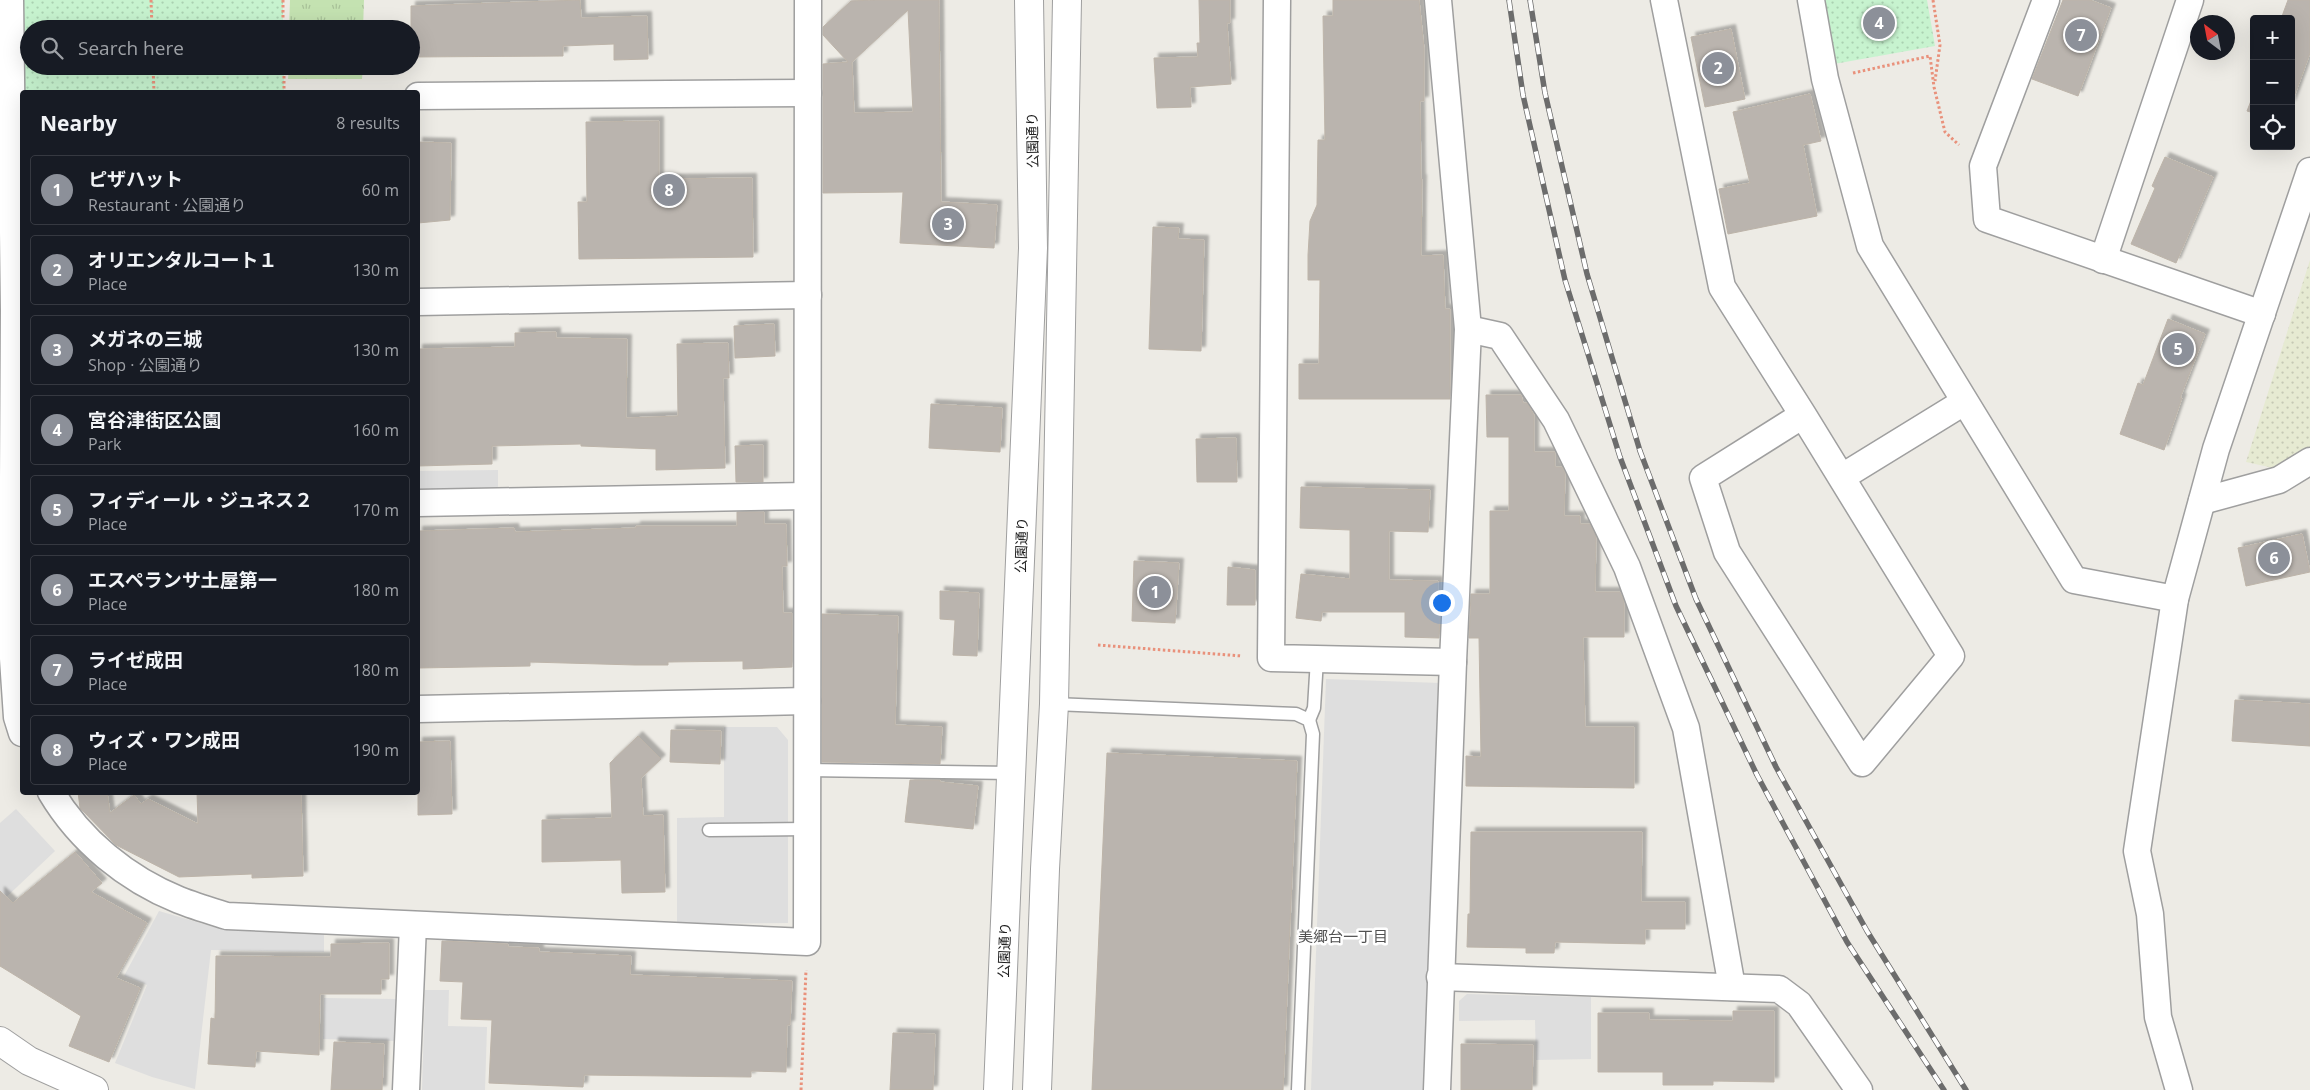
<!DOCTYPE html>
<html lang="en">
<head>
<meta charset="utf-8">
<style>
	:root { --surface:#171b24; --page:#242831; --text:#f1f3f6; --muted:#9ea1a6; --line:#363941; --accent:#8c9099 }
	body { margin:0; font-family:"Open Sans","Noto Sans JP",sans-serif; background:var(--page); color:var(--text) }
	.controls { position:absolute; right:15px; top:15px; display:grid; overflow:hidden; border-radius:5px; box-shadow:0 5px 20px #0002 }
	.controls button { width:45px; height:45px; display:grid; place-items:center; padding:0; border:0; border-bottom:1px solid var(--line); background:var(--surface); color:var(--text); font:25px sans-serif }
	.compass { position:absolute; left:2190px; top:15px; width:45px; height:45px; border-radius:50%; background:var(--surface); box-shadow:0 5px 20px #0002; rotate:328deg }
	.you { position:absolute; left:1441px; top:602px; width:18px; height:18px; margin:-12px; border:4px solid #fff; border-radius:50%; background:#1a73e8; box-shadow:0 0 0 8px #1a73e833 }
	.badge { display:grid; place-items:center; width:32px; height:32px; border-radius:50%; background:var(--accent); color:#fff; font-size:16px; font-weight:700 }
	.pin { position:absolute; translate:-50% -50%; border:2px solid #fff; box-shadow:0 1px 5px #0006 }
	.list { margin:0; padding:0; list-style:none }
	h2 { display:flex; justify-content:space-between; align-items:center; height:65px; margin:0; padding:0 20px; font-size:21px }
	h2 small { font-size:16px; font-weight:400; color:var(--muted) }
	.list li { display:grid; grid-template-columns:32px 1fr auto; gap:15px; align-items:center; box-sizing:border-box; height:70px; margin:0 10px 10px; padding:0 10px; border:1px solid var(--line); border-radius:5px }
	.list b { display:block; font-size:19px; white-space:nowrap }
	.list p { margin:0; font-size:16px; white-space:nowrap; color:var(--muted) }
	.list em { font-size:16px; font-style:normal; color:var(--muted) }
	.icon { flex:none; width:28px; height:28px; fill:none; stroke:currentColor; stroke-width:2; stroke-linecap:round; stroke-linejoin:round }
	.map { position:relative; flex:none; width:2310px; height:1090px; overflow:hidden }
	.search { position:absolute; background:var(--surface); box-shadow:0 5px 20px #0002; left:20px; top:20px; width:400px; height:55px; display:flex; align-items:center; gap:12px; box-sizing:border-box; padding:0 18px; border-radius:28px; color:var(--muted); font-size:19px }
	.panel { position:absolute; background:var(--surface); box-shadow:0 5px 20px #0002; left:20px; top:90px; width:400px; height:705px; border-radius:5px }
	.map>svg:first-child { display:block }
</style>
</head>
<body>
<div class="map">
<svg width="2310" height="1090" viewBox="0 0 2310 1090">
	<defs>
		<pattern id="farmland-dots" width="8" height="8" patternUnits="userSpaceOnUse" patternTransform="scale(1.25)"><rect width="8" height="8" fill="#e6ead2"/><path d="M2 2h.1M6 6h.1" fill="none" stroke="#c5c8b4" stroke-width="1.8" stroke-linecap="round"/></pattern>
		<pattern id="grass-tufts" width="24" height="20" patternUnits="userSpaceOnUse" patternTransform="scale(1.25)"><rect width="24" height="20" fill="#c4e2b1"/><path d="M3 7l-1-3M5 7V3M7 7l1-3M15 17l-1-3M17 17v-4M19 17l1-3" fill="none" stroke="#a8c198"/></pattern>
		<pattern id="park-dots" width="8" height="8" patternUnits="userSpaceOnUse" patternTransform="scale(1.25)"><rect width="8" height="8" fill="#c7f3cf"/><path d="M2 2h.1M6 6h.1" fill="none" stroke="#aad0b1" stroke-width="1.8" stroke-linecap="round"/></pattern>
		<filter id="shadow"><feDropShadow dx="4.5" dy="-4.5" stdDeviation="1" flood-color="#0004"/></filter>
	</defs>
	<rect width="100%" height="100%" fill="#edebe5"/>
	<!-- farmland -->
	<polygon fill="url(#farmland-dots)" points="2310,260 2310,447 2278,469 2246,462"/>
	<!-- grass -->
	<g fill="url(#grass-tufts)">
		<polygon points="290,0 364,0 363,29 289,29"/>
		<polygon points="289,66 363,66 362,79 288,79"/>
	</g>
	<!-- park -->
	<g fill="url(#park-dots)">
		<polygon points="12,0 283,0 283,29 29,29 29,66 284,66 284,92 22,92"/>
		<polygon points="1823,0 1927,0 1935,46 1834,64"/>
	</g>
	<!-- parking -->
	<g fill="#dedede">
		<polygon points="498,470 498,493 418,493 418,471"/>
		<polygon points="1326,679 1440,683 1425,1090 1311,1090"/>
		<polygon points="724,727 777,727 788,740 788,923 677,924 677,818 724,817"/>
		<polygon points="16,809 55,851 0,903 0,823"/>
		<polygon points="159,911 214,927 324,934 324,952 211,950 195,1089 152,1077 115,1063 147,985 124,976"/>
		<polygon points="425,990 449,990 448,1026 487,1027 485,1090 422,1090"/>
		<polygon points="1467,994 1591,997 1591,1059 1536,1060 1535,1020 1459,1021 1459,1001"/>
		<polygon points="324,998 397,999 396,1041 323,1039"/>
	</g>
	<!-- building -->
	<g fill="#bab4ae" stroke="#bdb4a9" fill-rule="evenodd" filter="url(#shadow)">
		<polygon points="580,0 581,18 647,16 648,59 614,60 614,44 563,46 563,56 411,57 411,6"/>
		<path d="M875,0H939L941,202L997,205L994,248L900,243L903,192L823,193V64L848,62L823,35V27L851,1ZM908,10L913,112L854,113L852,62Z"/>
		<polygon points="1199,0 1230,0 1230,23 1227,23 1231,84 1190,87 1191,107 1157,108 1154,58 1198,57 1197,43 1200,43"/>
		<polygon points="1333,0 1419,0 1424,49 1424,101 1420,101 1421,179 1422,179 1421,256 1443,255 1445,309 1450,309 1450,399 1299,399 1299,364 1319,364 1320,280 1308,280 1308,255 1310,221 1317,205 1318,140 1325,140 1323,16 1333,16"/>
		<polygon points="2063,0 2090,0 2111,8 2078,96 2032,79"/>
		<polygon points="2288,0 2310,0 2310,53 2291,105 2291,19 2281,19"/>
		<polygon points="1731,29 1745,99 1705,107 1691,37"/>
		<polygon points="2254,93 2254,113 2247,111"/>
		<polygon points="1810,94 1821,141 1803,145 1817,216 1728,234 1719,189 1750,183 1733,112"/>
		<polygon points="659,121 659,179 752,178 753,257 579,259 578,202 587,202 586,122"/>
		<polygon points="418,142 451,143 450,220 418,223"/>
		<polygon points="2165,157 2213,177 2176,263 2131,244 2155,188 2152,186"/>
		<polygon points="1153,227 1179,228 1178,239 1204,240 1201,351 1149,349"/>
		<polygon points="2168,319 2205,334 2180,398 2182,398 2164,450 2120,434 2138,383 2143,385"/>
		<polygon points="774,324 775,356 735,358 734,326"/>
		<polygon points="556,332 556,338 627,339 626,418 678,416 677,344 728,343 729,378 723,378 725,468 656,470 656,449 581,446 581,444 492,446 492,464 418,466 418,349 515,347 515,333"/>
		<polygon points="1486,395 1521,395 1523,403 1527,403 1534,415 1534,452 1555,452 1555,467 1562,467 1565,473 1564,516 1580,516 1580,524 1590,524 1596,536 1595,592 1620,592 1624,602 1624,637 1583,637 1585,727 1634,727 1634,788 1466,786 1466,756 1481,757 1479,638 1469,638 1471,594 1490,594 1490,511 1509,511 1509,437 1487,437"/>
		<polygon points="931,404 1002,408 1000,452 929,448"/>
		<polygon points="1236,438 1237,482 1197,482 1196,439"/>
		<polygon points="763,445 763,482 736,482 735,446"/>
		<polygon points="1301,487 1430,490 1428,532 1389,531 1389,580 1438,581 1438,594 1441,594 1439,638 1405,637 1405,612 1322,612 1321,621 1296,618 1301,574 1350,579 1350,530 1300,528"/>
		<polygon points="737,512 764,512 764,524 786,524 787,566 782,566 783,613 792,613 792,667 743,669 743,661 668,662 668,665 635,665 530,662 530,666 418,668 418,531 514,528 515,532 636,528 636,526 737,526"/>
		<polygon points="2302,534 2310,572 2246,586 2238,548"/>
		<polygon points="1134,561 1179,563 1175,623 1132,621"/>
		<polygon points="1228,567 1255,570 1255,605 1227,605"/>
		<polygon points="940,591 979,593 977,656 953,655 955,620 940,619"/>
		<polygon points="822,614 898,616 895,725 942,727 940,764 822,762"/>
		<polygon points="2235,700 2310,704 2310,746 2232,741"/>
		<polygon points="671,730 721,731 720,764 670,762"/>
		<polygon points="638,736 661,759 641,778 643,816 663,815 665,892 622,893 621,860 542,862 542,820 612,818 610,763"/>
		<polygon points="450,741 452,814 418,815 418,742"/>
		<polygon points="1107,753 1297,761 1283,1090 1092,1090"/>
		<polygon points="910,780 940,780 940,782 978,786 973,829 905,822"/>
		<polygon points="78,792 107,792 110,813 134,795 141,804 148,799 198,824 197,792 301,792 303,876 252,878 252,874 179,877 116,845 80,808"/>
		<polygon points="1471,832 1642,832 1641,902 1685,902 1685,929 1645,929 1645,944 1555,942 1554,953 1526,953 1526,948 1467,947 1468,914 1470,914"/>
		<polygon points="75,852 102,883 91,892 147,923 116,978 140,988 109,1062 69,1046 81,1016 0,966 0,891 13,903"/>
		<polygon points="442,941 508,944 508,947 539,948 539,952 631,956 630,975 792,981 790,1025 787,1025 786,1072 751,1071 751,1077 584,1075 583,1087 489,1083 492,1020 461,1019 463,982 440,981"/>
		<polygon points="389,943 389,979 381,979 381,994 320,994 319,1055 256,1051 255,1067 208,1064 211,1018 215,1019 216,956 331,957 331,944"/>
		<polygon points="1733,1011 1774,1011 1774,1082 1713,1081 1713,1085 1663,1085 1663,1072 1598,1072 1598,1013 1649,1013 1649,1020 1733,1021"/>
		<polygon points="893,1033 935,1034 933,1090 890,1090"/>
		<polygon points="334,1042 384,1044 382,1090 331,1090"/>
		<polygon points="1461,1044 1533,1045 1532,1090 1461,1090"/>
	</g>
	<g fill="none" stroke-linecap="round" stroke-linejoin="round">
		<defs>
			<g id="service">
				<polyline points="1054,704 1296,714 1309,720 1313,734 1298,1090"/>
				<polyline points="1309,720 1314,708 1317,659"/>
				<polyline points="807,770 1011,773"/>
				<polyline points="709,830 807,829"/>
			</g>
			<g id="minor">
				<polyline points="10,0 14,310 12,644 17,717 22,733"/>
				<polyline points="1277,0 1271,658 1453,662"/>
				<polyline points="1664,0 1722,287 1803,415 1951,656 1862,763 1727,552 1703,478 1803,415"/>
				<polyline points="1811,0 1825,79 1870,246 2074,580 2175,599"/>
				<polyline points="2046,0 1983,166 1987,219 2262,314"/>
				<polyline points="418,96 808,93"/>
				<polyline points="2103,260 2190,0"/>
				<polyline points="418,302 808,295"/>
				<polyline points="1468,329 1500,336 1556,420 1627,567 1686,728 1732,987"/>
				<polyline points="1842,477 1964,402"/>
				<polyline points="2202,501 2279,480 2310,461"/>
				<polyline points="418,503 807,496"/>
				<polyline points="418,709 807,701"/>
				<path d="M51,792C80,841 127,879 179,900C194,906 211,911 227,916L807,942L808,0"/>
				<polyline points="1440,977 1779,989 1799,1004 1859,1090"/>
				<polyline points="406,1090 413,925"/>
				<polyline points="1437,1090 1453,662 1468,329 1438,0"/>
				<polyline points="2179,1090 2158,1017 2150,914 2137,851 2175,599 2216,449 2310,171"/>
			</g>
			<g id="tertiary">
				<polyline points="0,1041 29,1061 94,1090"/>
				<polyline points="998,1090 1033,248 1029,0"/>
				<polyline points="1037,1090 1045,869 1054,704 1067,0"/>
			</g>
		</defs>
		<!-- service casing -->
		<use href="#service" stroke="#9f9f9f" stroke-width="15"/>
		<!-- minor casing -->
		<use href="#minor" stroke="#9f9f9f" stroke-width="29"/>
		<!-- tertiary casing -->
		<use href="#tertiary" stroke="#9f9f9f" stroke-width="30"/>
		<!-- path -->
		<g stroke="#e9917b" stroke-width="3" stroke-dasharray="2.5 2.5" stroke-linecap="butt">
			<polyline points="151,0 152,29"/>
			<polyline points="283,0 283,29"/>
			<polyline points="1933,0 1940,45 1935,81"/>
			<polyline points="153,66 154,92"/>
			<polyline points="284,66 284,92"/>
			<polyline points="1853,73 1930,56 1934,87 1945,132 1959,145"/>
			<polyline points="1098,645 1242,656"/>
			<polyline points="801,1090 806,970"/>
		</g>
		<!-- service -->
		<use href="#service" stroke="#fff" stroke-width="12"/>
		<!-- minor -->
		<use href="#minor" stroke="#fff" stroke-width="26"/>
		<!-- tertiary -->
		<use href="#tertiary" stroke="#fff" stroke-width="28"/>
		<defs>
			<g id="rail">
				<polyline points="1509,0 1523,95 1565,280 1620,457 1676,606 1757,775 1847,942 1944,1090"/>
				<polyline points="1530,0 1545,93 1587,274 1640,451 1696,599 1776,767 1867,931 1966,1090"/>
			</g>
		</defs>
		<!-- rail casing -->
		<use href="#rail" stroke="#6c6c6c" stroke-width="5.5"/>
		<!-- rail -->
		<use href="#rail" stroke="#fff" stroke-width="4" stroke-dasharray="11" stroke-linecap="butt"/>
	</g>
	<g text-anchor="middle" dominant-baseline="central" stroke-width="5" stroke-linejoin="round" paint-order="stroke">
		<!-- street labels -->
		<g font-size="14" fill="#1e1e1e" stroke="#fff">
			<text transform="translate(1032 140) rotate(-91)">公園通り</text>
			<text transform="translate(1021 545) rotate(-88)">公園通り</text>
			<text transform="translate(1004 950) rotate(-88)">公園通り</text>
		</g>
		<!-- neighbourhood labels -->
		<g font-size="15" fill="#515151" stroke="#fff">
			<text x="1343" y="936">美郷台一丁目</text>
		</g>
	</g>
</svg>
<div class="controls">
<button>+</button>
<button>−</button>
<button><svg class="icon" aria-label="locate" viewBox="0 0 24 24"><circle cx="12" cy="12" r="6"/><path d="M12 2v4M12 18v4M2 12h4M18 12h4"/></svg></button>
</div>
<svg class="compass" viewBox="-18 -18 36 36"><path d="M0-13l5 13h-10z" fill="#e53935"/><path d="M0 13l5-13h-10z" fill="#9ea1a6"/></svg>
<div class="you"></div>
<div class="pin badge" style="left:1155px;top:592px">1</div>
<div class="pin badge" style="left:1718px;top:68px">2</div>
<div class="pin badge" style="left:948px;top:224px">3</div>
<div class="pin badge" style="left:1879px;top:23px">4</div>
<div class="pin badge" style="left:2178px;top:349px">5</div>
<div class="pin badge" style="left:2274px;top:558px">6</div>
<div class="pin badge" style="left:2081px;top:35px">7</div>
<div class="pin badge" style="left:669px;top:190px">8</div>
<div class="search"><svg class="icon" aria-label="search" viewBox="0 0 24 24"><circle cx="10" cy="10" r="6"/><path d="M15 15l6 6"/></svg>Search here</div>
<section class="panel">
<h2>Nearby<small>8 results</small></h2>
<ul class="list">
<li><span class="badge">1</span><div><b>ピザハット</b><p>Restaurant · 公園通り</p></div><em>60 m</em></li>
<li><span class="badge">2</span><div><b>オリエンタルコート１</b><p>Place</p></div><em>130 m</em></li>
<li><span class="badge">3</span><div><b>メガネの三城</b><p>Shop · 公園通り</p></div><em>130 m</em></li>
<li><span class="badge">4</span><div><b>宮谷津街区公園</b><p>Park</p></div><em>160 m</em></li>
<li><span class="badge">5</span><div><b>フィディール・ジュネス２</b><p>Place</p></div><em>170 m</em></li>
<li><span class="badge">6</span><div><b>エスペランサ土屋第一</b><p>Place</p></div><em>180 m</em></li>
<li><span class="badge">7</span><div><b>ライゼ成田</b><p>Place</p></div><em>180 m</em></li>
<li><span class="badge">8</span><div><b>ウィズ・ワン成田</b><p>Place</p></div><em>190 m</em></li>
</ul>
</section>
</div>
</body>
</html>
